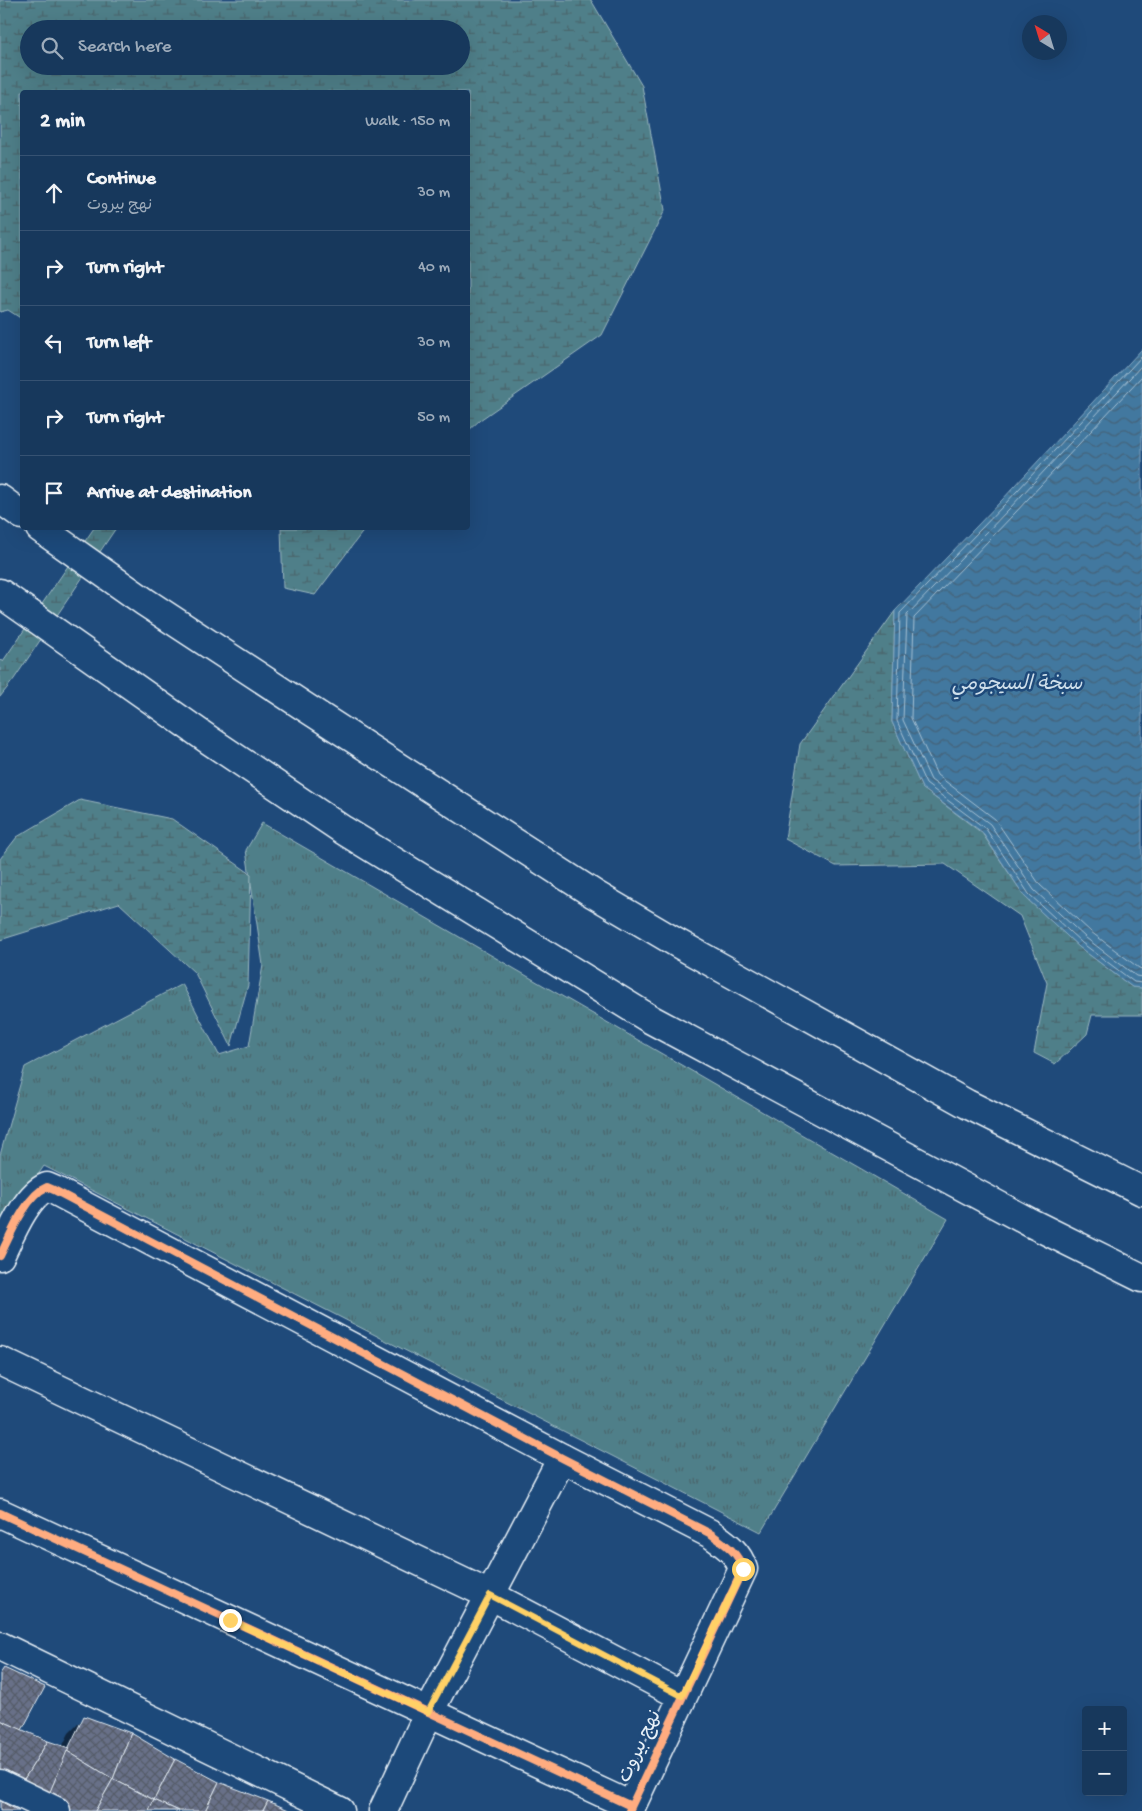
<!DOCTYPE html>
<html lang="en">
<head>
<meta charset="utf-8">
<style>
	:root { --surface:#17385c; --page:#203f62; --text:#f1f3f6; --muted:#9eacbb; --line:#365272 }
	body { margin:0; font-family:"Gochi Hand","Playpen Sans Arabic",sans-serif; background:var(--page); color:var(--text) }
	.controls { position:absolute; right:15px; bottom:15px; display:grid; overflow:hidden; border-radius:5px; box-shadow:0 5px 20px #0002 }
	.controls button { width:45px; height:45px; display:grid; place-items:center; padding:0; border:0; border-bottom:1px solid var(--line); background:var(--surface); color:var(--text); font:25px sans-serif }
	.compass { position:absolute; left:1022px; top:15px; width:45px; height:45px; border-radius:50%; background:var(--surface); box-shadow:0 5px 20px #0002; rotate:322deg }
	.stop { position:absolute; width:15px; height:15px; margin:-11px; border:4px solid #ffd166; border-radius:50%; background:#fff }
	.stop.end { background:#ffd166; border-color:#fff; box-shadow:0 1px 5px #0008 }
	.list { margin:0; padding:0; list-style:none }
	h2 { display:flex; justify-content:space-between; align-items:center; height:65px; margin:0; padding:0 20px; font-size:21px }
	h2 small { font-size:16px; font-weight:400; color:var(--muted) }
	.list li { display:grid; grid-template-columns:32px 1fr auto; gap:15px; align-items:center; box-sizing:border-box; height:75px; padding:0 20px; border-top:1px solid var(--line) }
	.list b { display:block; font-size:19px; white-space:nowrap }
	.list p { margin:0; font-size:16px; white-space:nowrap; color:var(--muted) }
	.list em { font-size:16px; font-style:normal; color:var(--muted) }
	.icon { flex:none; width:28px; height:28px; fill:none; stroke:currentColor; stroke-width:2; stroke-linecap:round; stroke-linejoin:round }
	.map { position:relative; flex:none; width:1142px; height:1811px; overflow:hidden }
	.search { position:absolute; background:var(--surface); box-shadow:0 5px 20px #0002; left:20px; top:20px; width:450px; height:55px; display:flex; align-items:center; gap:12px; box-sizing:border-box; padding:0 18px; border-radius:28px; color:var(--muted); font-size:19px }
	.panel { position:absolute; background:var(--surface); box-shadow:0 5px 20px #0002; left:20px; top:90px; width:450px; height:440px; border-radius:5px }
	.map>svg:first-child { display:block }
</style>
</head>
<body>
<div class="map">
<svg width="1142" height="1811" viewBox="0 0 1142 1811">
	<defs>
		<pattern id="grass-tufts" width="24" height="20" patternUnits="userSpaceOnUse" patternTransform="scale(1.25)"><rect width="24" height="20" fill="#4f7f89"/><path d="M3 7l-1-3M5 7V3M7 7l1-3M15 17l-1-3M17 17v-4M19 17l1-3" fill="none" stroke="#4b666d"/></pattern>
		<pattern id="wetland-marsh" width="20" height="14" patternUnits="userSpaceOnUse" patternTransform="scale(1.25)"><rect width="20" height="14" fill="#4f7f89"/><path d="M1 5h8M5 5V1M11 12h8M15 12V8" fill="none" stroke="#4b666d"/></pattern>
		<pattern id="water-waves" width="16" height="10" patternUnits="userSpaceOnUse" patternTransform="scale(1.25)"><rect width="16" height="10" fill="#42789f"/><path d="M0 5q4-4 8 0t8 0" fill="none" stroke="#446279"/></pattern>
		<pattern id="building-cross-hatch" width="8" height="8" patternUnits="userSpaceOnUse" patternTransform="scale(1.25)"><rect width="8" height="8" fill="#677088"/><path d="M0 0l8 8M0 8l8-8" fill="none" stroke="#565c69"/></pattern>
	</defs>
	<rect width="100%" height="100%" fill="#1f4a7a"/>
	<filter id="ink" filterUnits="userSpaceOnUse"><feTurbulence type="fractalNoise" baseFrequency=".02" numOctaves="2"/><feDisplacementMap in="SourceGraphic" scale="10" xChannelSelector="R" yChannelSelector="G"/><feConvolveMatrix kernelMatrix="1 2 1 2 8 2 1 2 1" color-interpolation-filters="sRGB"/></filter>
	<g filter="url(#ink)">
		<!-- grass -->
		<polygon fill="url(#grass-tufts)" stroke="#9cb8c0" points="262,823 948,1219 761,1532 44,1166 0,1231 0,1155 25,1067 182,984 219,1055 249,1046 263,965 246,850"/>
		<!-- wetland -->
		<g fill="url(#wetland-marsh)" stroke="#9cb8c0" fill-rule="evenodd">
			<path d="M0,0H591L642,86L665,210L602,335L480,420L468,431V92H22V319L8,310L0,312ZM29,29H461V66H29Z"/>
			<polygon points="94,528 116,528 14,679 0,697 0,660 3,661"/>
			<polygon points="281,528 367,528 361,534 315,595 283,588"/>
			<polygon points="895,611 892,722 922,788 982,833 1025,897 1079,947 1132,987 1142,988 1142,1015 1092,1015 1087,1034 1055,1064 1034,1053 1047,983 1020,916 945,864 836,866 785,839 800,744"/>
			<polygon points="80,800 172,819 251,874 248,985 231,1046 195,973 119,903 0,940 0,859 17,837"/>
		</g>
		<!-- water -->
		<polygon fill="url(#water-waves)" stroke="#84a8c3" points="1142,349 1142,988 1132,987 1079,947 1025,897 982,832 922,788 892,722 895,611 1002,500"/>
		<!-- shadow -->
		<polygon fill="#0007" points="4,1670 20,1730 62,1747 69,1733 84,1718 219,1783 288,1811 30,1811 0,1796 0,1674"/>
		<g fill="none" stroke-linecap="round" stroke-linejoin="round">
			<!-- shore -->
			<g stroke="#a6c1d4" stroke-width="1">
				<polyline points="1142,356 1005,504 900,613 897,721 926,784 986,829 1029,894 1082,943 1134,982 1142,983"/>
				<polyline points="1142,365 1010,508 907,615 903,720 931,780 990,824 1034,890 1086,938 1136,976 1142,977"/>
				<polyline points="1142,376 1015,513 914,618 911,718 937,775 995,819 1040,885 1091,932 1139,968 1142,969"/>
			</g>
		</g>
		<!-- building -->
		<g fill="url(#building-cross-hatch)" stroke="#e8f1f8">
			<polygon points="4,1668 45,1687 22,1730 0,1720 0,1674"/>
			<polygon points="84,1716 131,1733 113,1779 67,1751"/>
			<polygon points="0,1720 48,1741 21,1784 0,1774"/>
			<polygon points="131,1733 175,1759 154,1800 113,1779"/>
			<polygon points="48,1741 69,1748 47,1799 21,1784"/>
			<polygon points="67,1751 113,1779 95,1811 73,1811 47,1799"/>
			<polygon points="175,1759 219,1782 205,1811 179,1811 154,1800"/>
			<polygon points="113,1779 154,1800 149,1811 95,1811"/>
			<polygon points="219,1782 268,1801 263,1811 205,1811"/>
			<polygon points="154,1800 179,1811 149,1811"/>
			<polygon points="0,1801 19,1811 0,1811"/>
			<polygon points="268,1801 291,1811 263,1811"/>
		</g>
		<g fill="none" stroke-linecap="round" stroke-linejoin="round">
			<defs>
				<g id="minor">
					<path d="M0,1256C10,1236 26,1195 47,1187L54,1190L562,1458L711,1534C725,1544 738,1552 743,1569L629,1811"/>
					<polyline points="0,1361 490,1595 682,1696"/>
					<polyline points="0,1513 631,1806"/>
					<polyline points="0,1646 340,1811"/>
					<polyline points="0,1784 56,1811"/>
					<polyline points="383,1811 429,1712 562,1458"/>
				</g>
				<g id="trunk">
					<polyline points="0,499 22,515"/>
					<polyline points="40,528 145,602 305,707 594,894 677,943 967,1104 1142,1191"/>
					<polyline points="0,593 209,740 343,830 650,1019 1031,1223 1142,1278"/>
				</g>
			</defs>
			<!-- minor casing -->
			<use href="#minor" stroke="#e8f1f8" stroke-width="31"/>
			<!-- trunk casing -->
			<use href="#trunk" stroke="#e8f1f8" stroke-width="31"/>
			<!-- minor -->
			<use href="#minor" stroke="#1f4a7a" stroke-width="28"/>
			<!-- trunk -->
			<use href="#trunk" stroke="#1f4a7a" stroke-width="28"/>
			<defs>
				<g id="cycleway">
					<path d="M0,1256C10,1236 26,1195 47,1187L54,1190L562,1458L711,1534C725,1544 738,1552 743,1569L629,1811"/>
					<polyline points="0,1513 631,1806"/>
				</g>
			</defs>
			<!-- cycleway casing -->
			<use href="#cycleway" stroke="#1f4a7a" stroke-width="11"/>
			<!-- cycleway -->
			<use href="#cycleway" stroke="#ffac80" stroke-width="8"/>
		</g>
	</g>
	<g fill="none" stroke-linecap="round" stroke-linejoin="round" filter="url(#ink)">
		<!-- route -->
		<polyline stroke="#ffd166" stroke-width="6" points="230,1620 428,1712 490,1595 682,1696 743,1569"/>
	</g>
	<g text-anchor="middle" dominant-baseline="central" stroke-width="5" stroke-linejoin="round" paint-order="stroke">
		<!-- street labels -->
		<g font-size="19" fill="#e8f1f8" stroke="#1f4a7a">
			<text transform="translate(641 1747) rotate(-65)">نهج بيروت</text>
		</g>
		<!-- water labels -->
		<g font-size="20" font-style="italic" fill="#cfdfeb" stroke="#1f4a7a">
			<text x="1017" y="685">سبخة السيجومي</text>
		</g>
	</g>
</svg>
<div class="controls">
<button>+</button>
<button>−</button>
</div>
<svg class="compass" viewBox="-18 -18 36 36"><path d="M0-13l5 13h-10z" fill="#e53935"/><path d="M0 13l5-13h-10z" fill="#9eacbb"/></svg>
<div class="stop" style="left:743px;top:1569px"></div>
<div class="stop end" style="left:230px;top:1620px"></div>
<div class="search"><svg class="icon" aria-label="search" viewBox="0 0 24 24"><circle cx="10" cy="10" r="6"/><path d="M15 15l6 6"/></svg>Search here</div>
<section class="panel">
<h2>2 min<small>Walk · 150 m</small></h2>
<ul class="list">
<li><svg class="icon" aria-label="ahead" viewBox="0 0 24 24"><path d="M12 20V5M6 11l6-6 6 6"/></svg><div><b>Continue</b><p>نهج بيروت</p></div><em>30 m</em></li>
<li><svg class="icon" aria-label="right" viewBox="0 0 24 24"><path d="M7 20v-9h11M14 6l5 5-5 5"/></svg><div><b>Turn right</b></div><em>40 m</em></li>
<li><svg class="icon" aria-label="left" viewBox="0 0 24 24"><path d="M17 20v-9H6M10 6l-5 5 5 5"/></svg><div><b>Turn left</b></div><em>30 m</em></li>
<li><svg class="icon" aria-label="right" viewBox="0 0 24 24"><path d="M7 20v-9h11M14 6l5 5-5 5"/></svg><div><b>Turn right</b></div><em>50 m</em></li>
<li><svg class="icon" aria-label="arrive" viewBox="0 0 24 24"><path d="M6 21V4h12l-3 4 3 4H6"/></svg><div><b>Arrive at destination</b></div></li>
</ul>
</section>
</div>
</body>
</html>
